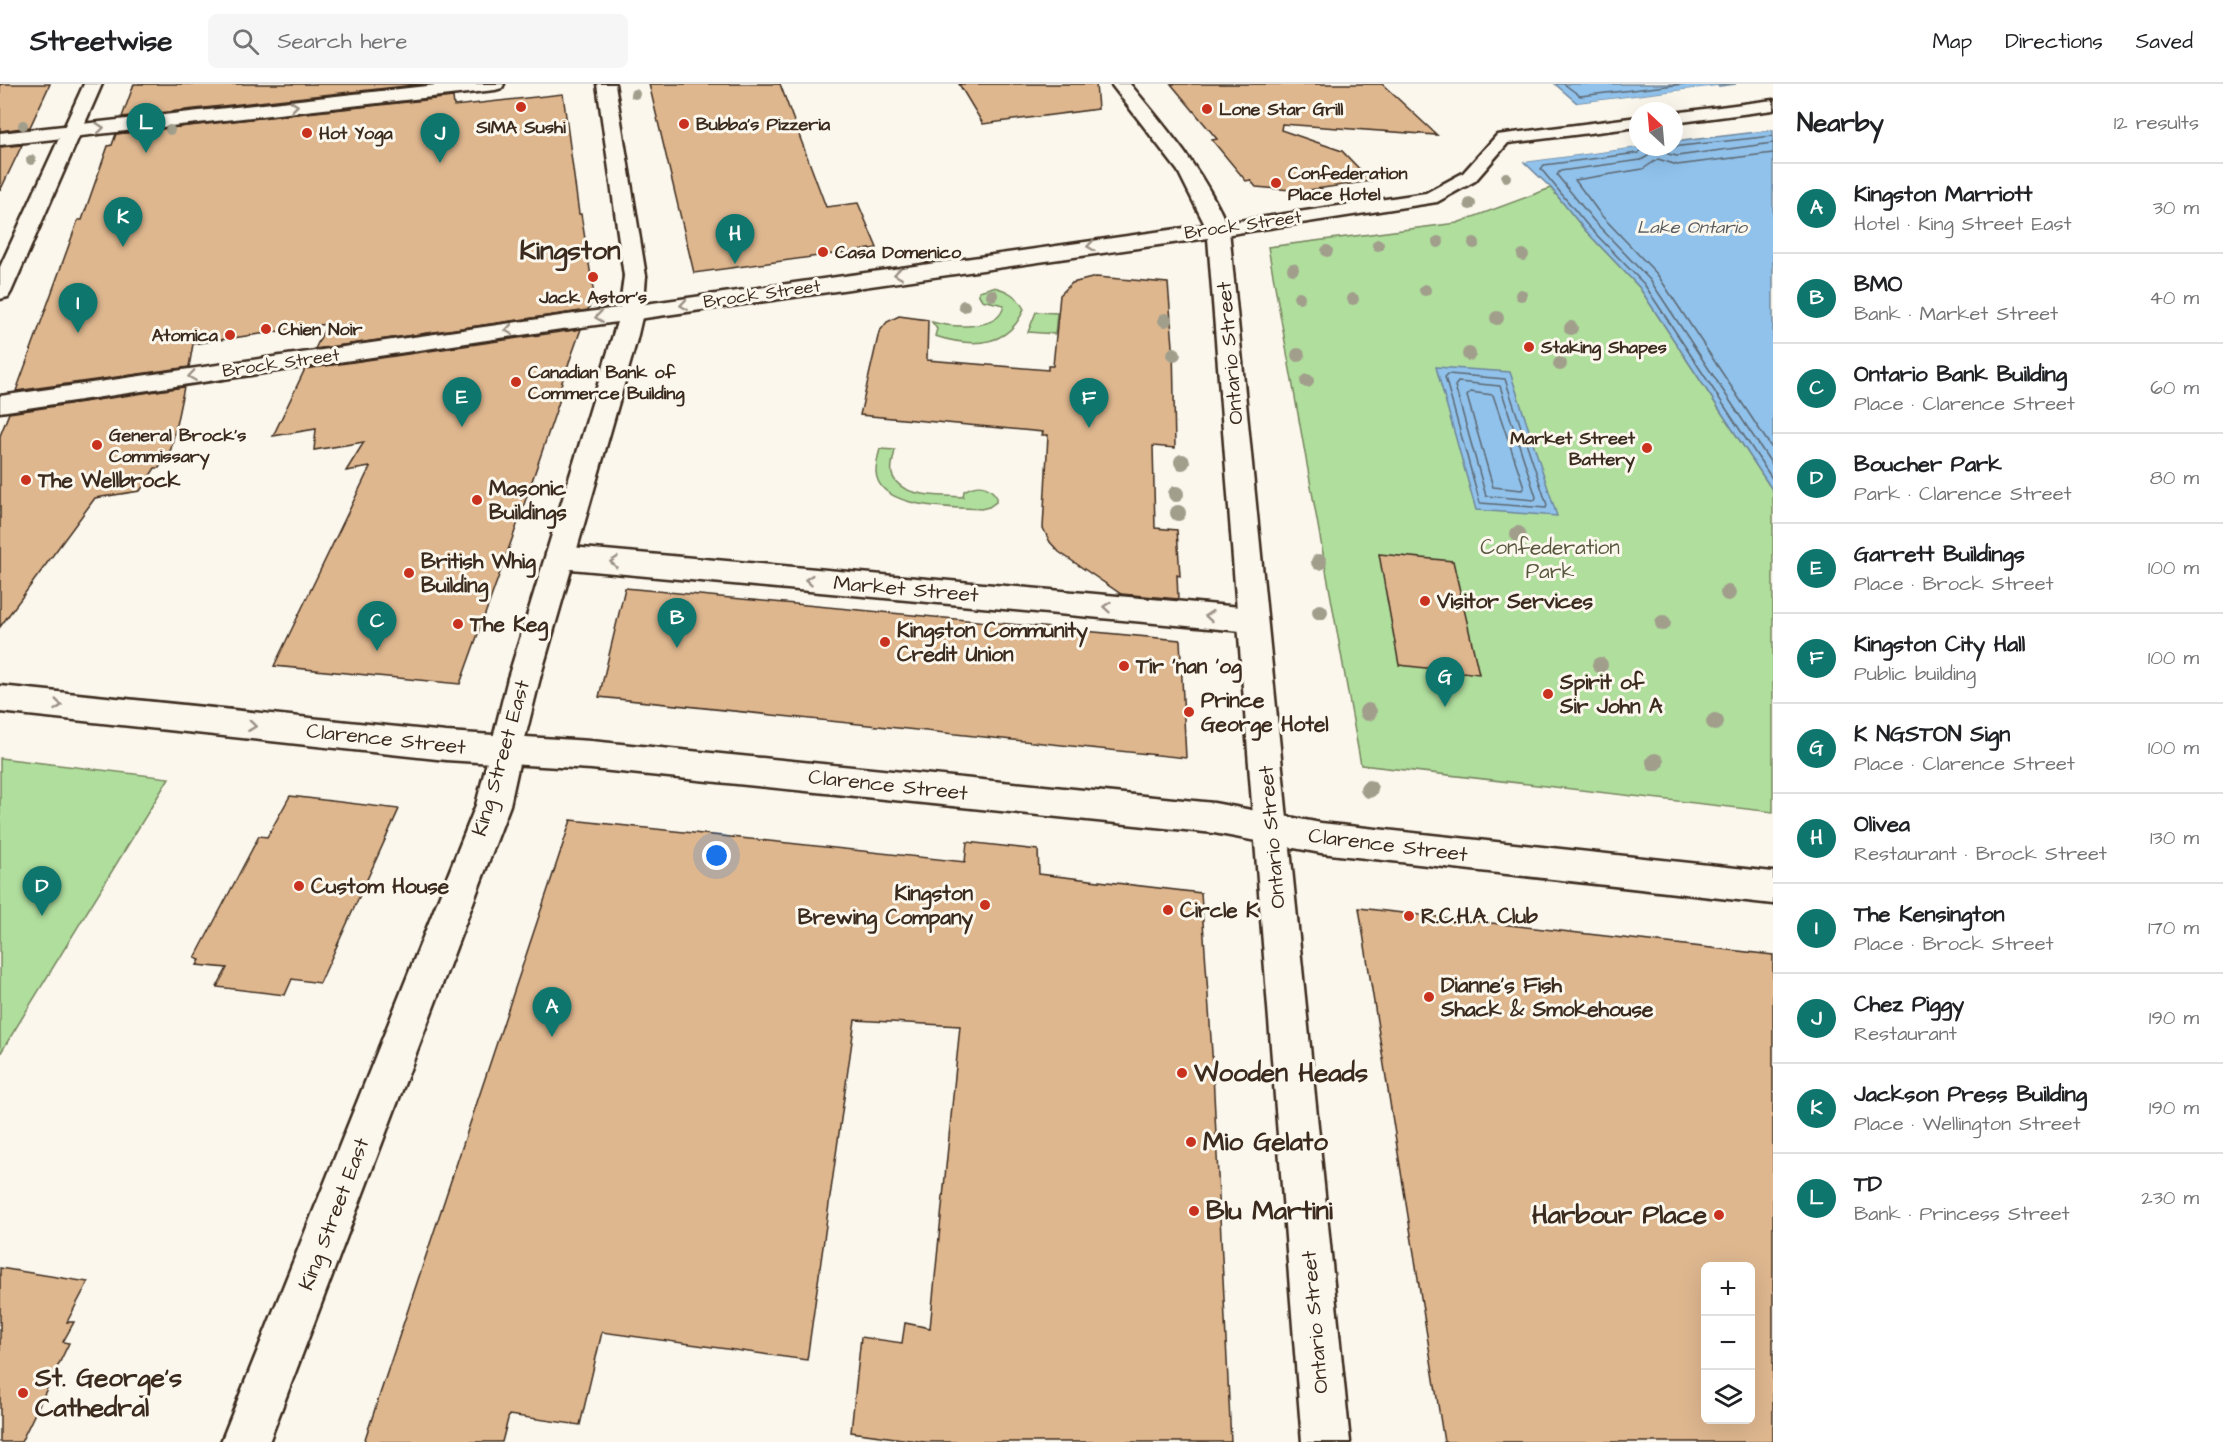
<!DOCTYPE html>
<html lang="en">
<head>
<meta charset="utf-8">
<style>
	:root { --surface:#fff; --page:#f6f6f6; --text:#202124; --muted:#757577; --line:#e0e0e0; --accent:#0f766e }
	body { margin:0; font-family:"Architects Daughter",sans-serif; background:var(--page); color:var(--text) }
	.controls { position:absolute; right:18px; bottom:18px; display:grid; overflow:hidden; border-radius:9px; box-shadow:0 6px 24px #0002 }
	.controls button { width:54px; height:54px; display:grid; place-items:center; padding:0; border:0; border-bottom:2px solid var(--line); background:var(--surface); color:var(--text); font:30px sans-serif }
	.compass { position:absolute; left:1629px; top:18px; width:54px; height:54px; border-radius:50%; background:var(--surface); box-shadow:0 6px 24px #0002; rotate:334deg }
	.you { position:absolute; left:717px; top:772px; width:21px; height:21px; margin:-15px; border:4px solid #fff; border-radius:50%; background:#1a73e8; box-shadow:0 0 0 9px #1a73e833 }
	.badge { display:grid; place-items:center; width:39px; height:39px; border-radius:50%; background:var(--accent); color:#fff; font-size:20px; font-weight:700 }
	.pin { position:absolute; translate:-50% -50px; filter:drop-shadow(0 2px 3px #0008) }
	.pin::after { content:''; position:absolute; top:32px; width:21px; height:18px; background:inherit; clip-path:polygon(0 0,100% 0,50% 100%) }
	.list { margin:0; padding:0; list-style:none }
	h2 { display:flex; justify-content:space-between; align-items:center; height:78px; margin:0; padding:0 24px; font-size:26px }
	h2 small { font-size:20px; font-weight:400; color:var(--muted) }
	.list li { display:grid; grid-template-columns:39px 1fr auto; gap:18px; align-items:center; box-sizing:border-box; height:90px; padding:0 24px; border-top:2px solid var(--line) }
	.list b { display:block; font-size:22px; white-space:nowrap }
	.list p { margin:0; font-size:20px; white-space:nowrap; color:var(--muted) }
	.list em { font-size:20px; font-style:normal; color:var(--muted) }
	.icon { flex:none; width:33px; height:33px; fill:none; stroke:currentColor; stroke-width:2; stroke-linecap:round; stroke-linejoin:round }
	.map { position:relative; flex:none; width:1773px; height:1358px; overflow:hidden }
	header { display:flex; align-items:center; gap:36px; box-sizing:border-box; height:84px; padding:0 30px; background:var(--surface); border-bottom:2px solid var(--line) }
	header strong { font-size:28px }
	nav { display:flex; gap:33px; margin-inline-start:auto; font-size:21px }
	.search { width:420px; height:54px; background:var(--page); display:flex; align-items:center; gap:15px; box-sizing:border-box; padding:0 21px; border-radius:9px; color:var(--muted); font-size:22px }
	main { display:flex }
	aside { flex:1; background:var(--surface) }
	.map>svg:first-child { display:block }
</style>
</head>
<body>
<header>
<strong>Streetwise</strong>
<div class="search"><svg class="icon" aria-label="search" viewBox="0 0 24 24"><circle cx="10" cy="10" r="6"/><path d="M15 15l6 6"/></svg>Search here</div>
<nav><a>Map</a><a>Directions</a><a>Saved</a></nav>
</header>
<main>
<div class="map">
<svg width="1773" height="1358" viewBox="0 0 1773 1358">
	<rect width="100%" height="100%" fill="#fbf7ec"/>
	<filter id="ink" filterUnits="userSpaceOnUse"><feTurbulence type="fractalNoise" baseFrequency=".0167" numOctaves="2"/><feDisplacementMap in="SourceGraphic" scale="12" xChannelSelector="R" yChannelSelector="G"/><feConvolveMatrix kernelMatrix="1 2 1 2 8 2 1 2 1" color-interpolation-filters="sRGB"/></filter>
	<g filter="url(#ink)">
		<!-- green -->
		<g fill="#b0de9d" stroke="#76845e" stroke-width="1.5">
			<polygon points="1551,104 1584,145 1639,203 1773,407 1773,728 1361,681 1268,163 1457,139"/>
			<path d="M993,203C1008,206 1017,212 1024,225C1008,265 970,263 935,252L937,245L932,238C950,243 1000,248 1004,221L982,216L979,211V207Z"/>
			<polygon points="1036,228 1057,229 1055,250 1028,248"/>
			<path d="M880,365L895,366C894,373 890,383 892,390C900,415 942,411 963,413L964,407C976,400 988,400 996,412V418L989,423L981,425C955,423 878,426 876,388C876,381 878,372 880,365Z"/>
			<polygon points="0,674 169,694 0,970"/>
		</g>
		<!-- water -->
		<g fill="#90c2ec" stroke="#6e859a" stroke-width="1.5">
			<polygon points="1555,0 1736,0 1577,19"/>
			<polygon points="1773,46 1773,407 1639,203 1584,145 1551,104 1524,78 1638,63 1674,63 1674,58"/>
			<polygon points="1436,283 1510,288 1557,432 1476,426"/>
		</g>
		<!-- pier -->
		<g fill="#fbf7ec">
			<polygon points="1717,2 1720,5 1575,21 1577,19"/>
			<polygon points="1638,60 1638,63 1524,78 1528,74"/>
		</g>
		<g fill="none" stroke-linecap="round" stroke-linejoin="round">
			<!-- shore -->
			<g stroke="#5d6770" stroke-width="1.5">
				<polyline points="1564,0 1580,12 1684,0"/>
				<polyline points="1644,63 1638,69 1544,81 1541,85 1588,142 1644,200 1773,396"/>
				<polyline points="1651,63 1648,72 1641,76 1560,87 1557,91 1594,137 1650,196 1773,382"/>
				<polyline points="1662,63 1668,70 1677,72 1773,59"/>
				<polyline points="1671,63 1773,52"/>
				<polyline points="1773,69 1677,81 1658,75 1643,85 1575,96 1601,131 1657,190 1773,366"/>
				<polygon points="1448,290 1505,295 1547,421 1546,424 1480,419 1445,293"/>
				<polygon points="1458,298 1500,302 1536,413 1535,416 1486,412 1455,302"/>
				<polygon points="1470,308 1493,311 1524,403 1522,406 1493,403 1467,312"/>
			</g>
		</g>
		<!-- building -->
		<g fill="#deb78f" stroke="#3b2a1e" stroke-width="1.5" fill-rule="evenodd">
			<polygon points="0,0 50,0 30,43 0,47"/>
			<polygon points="134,0 424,0 122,33"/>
			<polygon points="649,0 780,0 826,123 858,119 877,164 694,189"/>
			<polygon points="959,0 1096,0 1098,25 983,40"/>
			<polygon points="1171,0 1382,0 1437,51 1282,40 1281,46 1342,67 1371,97 1302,107 1256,103 1250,96 1246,97 1212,56 1217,55"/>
			<polygon points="563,10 579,130 581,130 594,211 588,226 315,265 327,240 193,260 189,283 16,307 78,136 82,136 108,62 112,61 116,50 453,13 454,22"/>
			<polygon points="22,61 0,107 0,63"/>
			<polygon points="1096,193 1168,199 1173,262 1175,364 1153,362 1155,444 1177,446 1180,492 1177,491 1178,515 1121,510 1059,468 1050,458 1043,444 1048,351 1042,351 1043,348 860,331 879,248 887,238 899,232 928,236 927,276 1048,286 1048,282 1053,282 1060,211 1072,199"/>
			<polygon points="581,245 557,312 561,312 516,444 460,600 274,582 370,383 346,387 364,358 314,366 316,345 273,352 305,285"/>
			<polygon points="184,303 171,365 159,384 155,384 140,407 95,414 0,543 0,352 9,329"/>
			<polygon points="1379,470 1453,477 1479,590 1399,581"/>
			<polygon points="625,504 1180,556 1186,674 599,613"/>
			<polygon points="290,712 399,725 320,899 292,895 285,911 217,903 227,884 197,881 200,876 195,874 259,752 267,753"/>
			<polygon points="571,736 965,778 967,758 1038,766 1039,790 1201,809 1212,969 1231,1358 925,1358 851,1348 861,1253 902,1259 905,1239 930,1244 960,942 855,936 807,1276 602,1248 580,1341 509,1331 502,1358 364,1358"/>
			<path d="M1359,824L1773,871V1358H1444ZM1706,1182H1750V1335H1706Z"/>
			<polygon points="0,1184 88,1198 67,1238 74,1238 63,1258 69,1259 21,1358 0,1358"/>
		</g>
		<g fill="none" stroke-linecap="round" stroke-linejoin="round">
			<defs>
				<g id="service">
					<polygon points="1773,16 1773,26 1674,39 1674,29"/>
					<polygon points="1638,33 1638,43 1508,59 1475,97 1437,118 1218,152 1211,150 1209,146 1211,142 1218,140 1426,109 1463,89 1497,51"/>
				</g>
				<g id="minor">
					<polygon points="560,462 1252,524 1263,528 1267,536 1263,544 1252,548 560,484 550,480 546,473 550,466"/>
					<polygon points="0,602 446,648 591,657 1214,719 1321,739 1773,788 1773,820 1321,769 1214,749 591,685 446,676 0,628"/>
				</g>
				<g id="tertiary">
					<polygon points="635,185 643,187 646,192 643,229 639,234 631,236 623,234 619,229 624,192 627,187"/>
					<polygon points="524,582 535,585 540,594 522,666 518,676 506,680 494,676 490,666 508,594 513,585"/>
				</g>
				<g id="secondary">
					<polygon points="84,0 102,0 11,208 8,213 0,215 0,183"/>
					<polygon points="597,0 615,0 646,192 643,197 635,199 627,197 624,192"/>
					<polygon points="631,222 639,224 643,229 637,255 540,594 535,603 524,606 513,603 508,594 617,238 567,245 559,243 555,238 559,233 567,231"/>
					<polygon points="506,652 518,656 522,666 510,721 269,1358 221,1358 476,721 490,666 494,656"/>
					<polygon points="1271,730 1283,734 1288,745 1350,1358 1302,1358 1254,745 1259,734"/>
				</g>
				<g id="primary">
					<polygon points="445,0 504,0 502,4 495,6 0,61 0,49"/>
					<path d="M1111,0H1130C1168,46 1206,90 1229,146L1288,745L1283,756L1271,760L1259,756L1254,745L1208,154L631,236L623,234L619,229L623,224L631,222L1205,141L1178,87Z"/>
					<polygon points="567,231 575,233 579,238 575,243 0,328 0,312"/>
				</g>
			</defs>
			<!-- service casing -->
			<use href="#service" stroke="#3b2a1e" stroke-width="5"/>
			<!-- minor casing -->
			<use href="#minor" stroke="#3b2a1e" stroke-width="5"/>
			<!-- tertiary casing -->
			<use href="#tertiary" stroke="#3b2a1e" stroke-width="5"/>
			<!-- secondary casing -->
			<use href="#secondary" stroke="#3b2a1e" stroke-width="5"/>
			<!-- primary casing -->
			<use href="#primary" stroke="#3b2a1e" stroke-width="5"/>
			<!-- service -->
			<use href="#service" fill="#fbf7ec" fill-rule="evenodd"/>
			<!-- minor -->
			<use href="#minor" fill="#fbf7ec" fill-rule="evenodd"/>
			<!-- tertiary -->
			<use href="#tertiary" fill="#fbf7ec" fill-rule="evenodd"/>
			<!-- secondary -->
			<use href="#secondary" fill="#fbf7ec" fill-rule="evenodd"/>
			<!-- primary -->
			<use href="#primary" fill="#fbf7ec" fill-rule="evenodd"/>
		</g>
		<!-- trees -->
		<g fill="#a19f8c">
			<circle cx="635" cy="10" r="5"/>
			<circle cx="23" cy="41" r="5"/>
			<circle cx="170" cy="46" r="5"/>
			<circle cx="150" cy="48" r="5"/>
			<circle cx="31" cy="76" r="5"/>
			<circle cx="1506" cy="93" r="5"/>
			<circle cx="1470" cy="120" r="6"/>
			<circle cx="1438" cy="158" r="6"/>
			<circle cx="1474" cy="159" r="6"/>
			<circle cx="1378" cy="161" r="6"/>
			<circle cx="1327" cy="167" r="6"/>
			<circle cx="1523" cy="171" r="6"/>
			<circle cx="1293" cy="185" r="6"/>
			<circle cx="1425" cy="206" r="6"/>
			<circle cx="992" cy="211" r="6"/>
			<circle cx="1521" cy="211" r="6"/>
			<circle cx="1299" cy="213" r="6"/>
			<circle cx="1353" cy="215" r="6"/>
			<circle cx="964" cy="222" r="6"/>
			<circle cx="1497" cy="234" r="7"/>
			<circle cx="1165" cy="236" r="7"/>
			<circle cx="1571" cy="244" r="7"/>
			<circle cx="1174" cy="270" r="7"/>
			<circle cx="1469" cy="270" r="7"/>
			<circle cx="1298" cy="271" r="7"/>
			<circle cx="1560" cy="280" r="7"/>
			<circle cx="1307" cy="297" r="7"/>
			<circle cx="1182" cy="378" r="8"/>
			<circle cx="1176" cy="410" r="8"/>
			<circle cx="1178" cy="429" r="8"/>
			<circle cx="1518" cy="450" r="8"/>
			<circle cx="1319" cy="478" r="8"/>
			<circle cx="1728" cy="509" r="8"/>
			<circle cx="1320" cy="528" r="8"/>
			<circle cx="1663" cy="539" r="8"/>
			<circle cx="1600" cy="581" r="8"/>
			<circle cx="1368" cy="628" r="9"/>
			<circle cx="1715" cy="638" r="9"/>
			<circle cx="1655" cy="678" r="9"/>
			<circle cx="1369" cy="705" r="9"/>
		</g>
		<!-- one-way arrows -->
		<defs><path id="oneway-chevron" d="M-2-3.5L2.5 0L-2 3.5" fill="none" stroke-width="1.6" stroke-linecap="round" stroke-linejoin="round" transform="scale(1.5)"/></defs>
		<g stroke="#9b9085">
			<use href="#oneway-chevron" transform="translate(294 22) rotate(-6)"/>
			<use href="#oneway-chevron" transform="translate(100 44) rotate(-6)"/>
			<use href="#oneway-chevron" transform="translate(1091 162) rotate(172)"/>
			<use href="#oneway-chevron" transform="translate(898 190) rotate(172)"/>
			<use href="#oneway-chevron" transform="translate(684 221) rotate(172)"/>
			<use href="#oneway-chevron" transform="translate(599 233) rotate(172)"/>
			<use href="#oneway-chevron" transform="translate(509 246) rotate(172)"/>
			<use href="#oneway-chevron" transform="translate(192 292) rotate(172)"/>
			<use href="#oneway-chevron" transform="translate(614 478) rotate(-175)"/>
			<use href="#oneway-chevron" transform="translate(809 496) rotate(-175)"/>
			<use href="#oneway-chevron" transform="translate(1107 523) rotate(-175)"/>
			<use href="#oneway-chevron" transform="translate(1209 532) rotate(-175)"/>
			<use href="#oneway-chevron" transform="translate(58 621) rotate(6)"/>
			<use href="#oneway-chevron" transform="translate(252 642) rotate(7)"/>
		</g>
	</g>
	<!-- markers -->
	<g fill="#c8321e" stroke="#fbf7ec" stroke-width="2">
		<circle cx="521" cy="23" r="6"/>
		<circle cx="1207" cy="25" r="6"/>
		<circle cx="684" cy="40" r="6"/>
		<circle cx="307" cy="49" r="6"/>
		<circle cx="1276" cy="99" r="6"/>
		<circle cx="823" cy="168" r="6"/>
		<circle cx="593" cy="193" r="6"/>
		<circle cx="266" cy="245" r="6"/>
		<circle cx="230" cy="251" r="6"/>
		<circle cx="1529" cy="263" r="6"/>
		<circle cx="516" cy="298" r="6"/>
		<circle cx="97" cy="361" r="6"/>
		<circle cx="1647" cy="364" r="6"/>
		<circle cx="26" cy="396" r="6"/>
		<circle cx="477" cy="416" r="6"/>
		<circle cx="409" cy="489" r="6"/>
		<circle cx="1425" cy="517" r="6"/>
		<circle cx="458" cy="540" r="6"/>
		<circle cx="885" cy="558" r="6"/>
		<circle cx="1124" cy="582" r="6"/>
		<circle cx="1548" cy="610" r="6"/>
		<circle cx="1189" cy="628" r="6"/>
		<circle cx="299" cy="802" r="6"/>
		<circle cx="985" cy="821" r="6"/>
		<circle cx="1168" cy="826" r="6"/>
		<circle cx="1409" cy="832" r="6"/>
		<circle cx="1429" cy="913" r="6"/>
		<circle cx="1182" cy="989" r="6"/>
		<circle cx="1191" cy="1058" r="6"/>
		<circle cx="1194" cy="1127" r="6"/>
		<circle cx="1719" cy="1131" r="6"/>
		<circle cx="23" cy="1309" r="6"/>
	</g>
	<g text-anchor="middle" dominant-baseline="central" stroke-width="6" stroke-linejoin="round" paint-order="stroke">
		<!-- far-poi labels -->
		<g font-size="18" font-weight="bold" fill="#3b2a1e" stroke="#fbf7ec" text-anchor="start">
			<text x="1219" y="25">Lone Star Grill</text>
			<text x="696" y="40">Bubba's Pizzeria</text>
			<text x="521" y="43" text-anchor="middle">SIMA Sushi</text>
			<text x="319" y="49">Hot Yoga</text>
			<text x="1288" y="89">Confederation<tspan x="1288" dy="21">Place Hotel</tspan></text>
			<text x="835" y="168">Casa Domenico</text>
			<text x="593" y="213" text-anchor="middle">Jack Astor's</text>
			<text x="278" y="245">Chien Noir</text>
			<text x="218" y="251" text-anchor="end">Atomica</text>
			<text x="1541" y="263">Staking Shapes</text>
			<text x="528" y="288">Canadian Bank of<tspan x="528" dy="21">Commerce Building</tspan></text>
			<text x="109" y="351">General Brock's<tspan x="109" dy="21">Commissary</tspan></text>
			<text x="1635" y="354" text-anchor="end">Market Street<tspan x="1635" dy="21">Battery</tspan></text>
		</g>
		<!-- far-street labels -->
		<g font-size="18" fill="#3b2a1e" stroke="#fbf7ec">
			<text transform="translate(1243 141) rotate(-8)">Brock Street</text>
			<text transform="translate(762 210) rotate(-8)">Brock Street</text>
			<text transform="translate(281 279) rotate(-8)">Brock Street</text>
		</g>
		<!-- far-water labels -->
		<g font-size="18" font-style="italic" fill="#54585c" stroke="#fbf7ec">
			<text x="1692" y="143">Lake Ontario</text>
		</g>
		<!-- street labels -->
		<g font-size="21" fill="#3b2a1e" stroke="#fbf7ec">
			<text transform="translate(1230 269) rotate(-95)">Ontario Street</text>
			<text transform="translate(906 505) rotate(5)">Market Street</text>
			<text transform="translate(386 655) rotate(6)">Clarence Street</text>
			<text transform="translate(501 674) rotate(-74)">King Street East</text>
			<text transform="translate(888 701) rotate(6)">Clarence Street</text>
			<text transform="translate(1272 753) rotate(-95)">Ontario Street</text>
			<text transform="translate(1388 761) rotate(7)">Clarence Street</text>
			<text transform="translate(334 1130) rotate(-69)">King Street East</text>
			<text transform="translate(1315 1238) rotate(-95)">Ontario Street</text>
		</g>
		<!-- poi labels -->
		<g font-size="21" font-weight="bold" fill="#3b2a1e" stroke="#fbf7ec" text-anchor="start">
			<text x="38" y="396">The Wellbrock</text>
			<text x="489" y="404">Masonic<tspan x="489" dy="24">Buildings</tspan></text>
			<text x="421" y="477">British Whig<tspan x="421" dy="24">Building</tspan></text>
			<text x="1437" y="517">Visitor Services</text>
			<text x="470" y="540">The Keg</text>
			<text x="897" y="546">Kingston Community<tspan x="897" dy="24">Credit Union</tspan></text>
			<text x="1136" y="582">Tir 'nan 'og</text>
			<text x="1560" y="598">Spirit of<tspan x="1560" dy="24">Sir John A</tspan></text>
			<text x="1201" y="616">Prince<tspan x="1201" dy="24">George Hotel</tspan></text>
			<text x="311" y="802">Custom House</text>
			<text x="973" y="809" text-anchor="end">Kingston<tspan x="973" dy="24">Brewing Company</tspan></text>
			<text x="1180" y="826">Circle K</text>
			<text x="1421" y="832">R.C.H.A. Club</text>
			<text x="1441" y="901">Dianne's Fish<tspan x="1441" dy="24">Shack &amp; Smokehouse</tspan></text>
		</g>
		<!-- park labels -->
		<g font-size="21" fill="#58573e" stroke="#fbf7ec">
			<text x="1550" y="463">Confederation<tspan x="1550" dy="24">Park</tspan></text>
		</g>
		<!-- near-poi labels -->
		<g font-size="26" font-weight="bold" fill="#3b2a1e" stroke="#fbf7ec" text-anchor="start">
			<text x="1194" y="989">Wooden Heads</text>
			<text x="1203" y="1058">Mio Gelato</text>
			<text x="1206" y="1127">Blu Martini</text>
			<text x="1707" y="1131" text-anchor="end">Harbour Place</text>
			<text x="35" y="1294">St. George's<tspan x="35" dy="30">Cathedral</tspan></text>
		</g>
		<!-- far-town labels -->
		<g font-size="27" font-weight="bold" fill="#3b2a1e" stroke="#fbf7ec">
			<text x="570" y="167">Kingston</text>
		</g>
	</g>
</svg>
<div class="controls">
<button>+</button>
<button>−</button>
<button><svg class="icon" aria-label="layers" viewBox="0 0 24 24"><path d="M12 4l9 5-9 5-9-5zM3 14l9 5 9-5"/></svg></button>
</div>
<svg class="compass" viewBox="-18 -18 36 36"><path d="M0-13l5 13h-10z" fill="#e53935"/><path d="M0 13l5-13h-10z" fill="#757577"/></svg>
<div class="you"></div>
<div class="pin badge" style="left:552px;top:953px">A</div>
<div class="pin badge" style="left:677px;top:564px">B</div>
<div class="pin badge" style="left:377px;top:567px">C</div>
<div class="pin badge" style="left:42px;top:832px">D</div>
<div class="pin badge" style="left:462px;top:343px">E</div>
<div class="pin badge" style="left:1089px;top:344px">F</div>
<div class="pin badge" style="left:1445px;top:623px">G</div>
<div class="pin badge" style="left:735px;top:180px">H</div>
<div class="pin badge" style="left:78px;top:249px">I</div>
<div class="pin badge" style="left:440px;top:79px">J</div>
<div class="pin badge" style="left:123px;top:163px">K</div>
<div class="pin badge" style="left:146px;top:69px">L</div>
</div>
<aside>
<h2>Nearby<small>12 results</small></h2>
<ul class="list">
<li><span class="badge">A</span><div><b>Kingston Marriott</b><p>Hotel · King Street East</p></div><em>30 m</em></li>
<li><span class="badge">B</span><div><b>BMO</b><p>Bank · Market Street</p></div><em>40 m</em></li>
<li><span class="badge">C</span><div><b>Ontario Bank Building</b><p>Place · Clarence Street</p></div><em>60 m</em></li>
<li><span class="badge">D</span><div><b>Boucher Park</b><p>Park · Clarence Street</p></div><em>80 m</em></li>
<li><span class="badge">E</span><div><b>Garrett Buildings</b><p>Place · Brock Street</p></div><em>100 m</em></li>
<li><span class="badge">F</span><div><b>Kingston City Hall</b><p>Public building</p></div><em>100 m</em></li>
<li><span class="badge">G</span><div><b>K NGSTON Sign</b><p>Place · Clarence Street</p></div><em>100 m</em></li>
<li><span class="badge">H</span><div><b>Olivea</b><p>Restaurant · Brock Street</p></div><em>130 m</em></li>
<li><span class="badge">I</span><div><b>The Kensington</b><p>Place · Brock Street</p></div><em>170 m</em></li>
<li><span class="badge">J</span><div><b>Chez Piggy</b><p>Restaurant</p></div><em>190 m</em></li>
<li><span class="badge">K</span><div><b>Jackson Press Building</b><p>Place · Wellington Street</p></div><em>190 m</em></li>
<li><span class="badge">L</span><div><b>TD</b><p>Bank · Princess Street</p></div><em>230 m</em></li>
</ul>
</aside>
</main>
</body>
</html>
